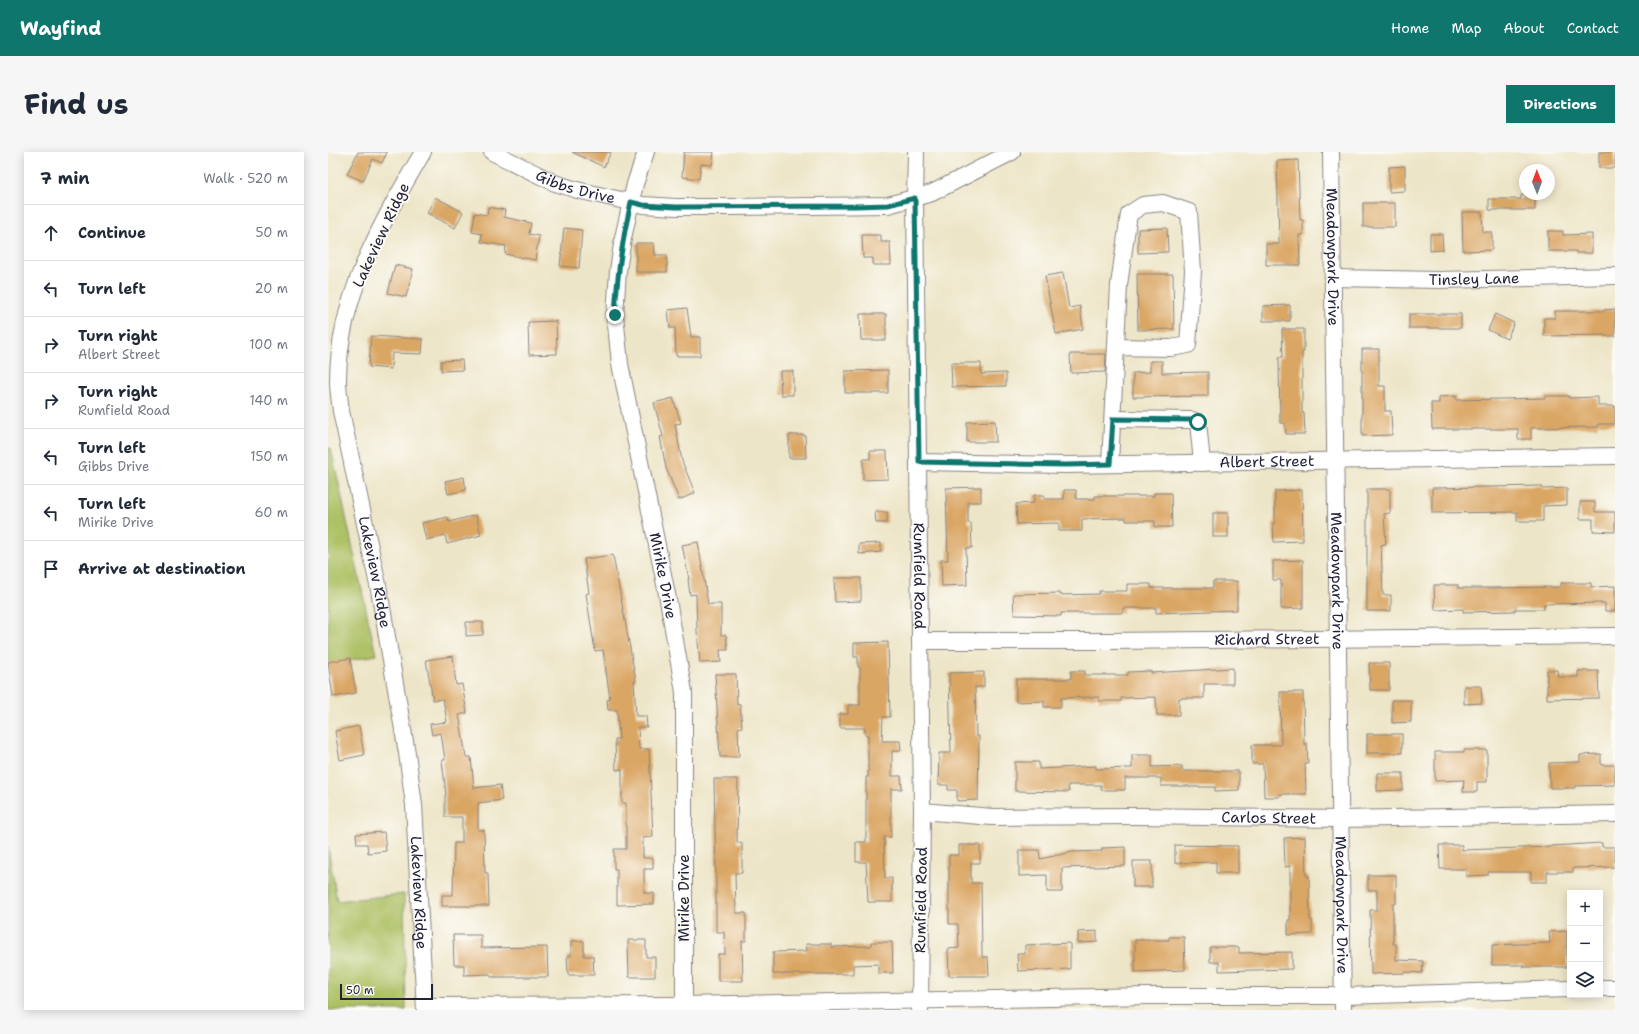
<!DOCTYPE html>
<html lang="en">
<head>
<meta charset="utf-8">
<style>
	:root { --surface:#fff; --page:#f6f6f7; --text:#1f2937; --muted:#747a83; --line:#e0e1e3; --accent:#0f766e }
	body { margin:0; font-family:"Shantell Sans",sans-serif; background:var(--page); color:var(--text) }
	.controls { position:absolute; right:12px; bottom:12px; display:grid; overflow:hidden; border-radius:0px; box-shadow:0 2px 10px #0003 }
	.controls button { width:36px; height:36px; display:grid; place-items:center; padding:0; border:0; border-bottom:1px solid var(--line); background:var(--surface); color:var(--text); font:20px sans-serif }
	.compass { position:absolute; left:1191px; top:12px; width:36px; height:36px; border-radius:50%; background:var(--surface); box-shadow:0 2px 10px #0003; rotate:359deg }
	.scale { position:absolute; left:12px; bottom:10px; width:93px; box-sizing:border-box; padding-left:4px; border:2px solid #22223b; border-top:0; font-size:11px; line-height:14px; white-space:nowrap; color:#22223b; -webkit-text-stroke:3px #fdfcf7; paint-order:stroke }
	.stop { position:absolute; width:12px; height:12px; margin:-9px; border:3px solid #0f766e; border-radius:50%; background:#fff }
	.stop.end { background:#0f766e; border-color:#fff; box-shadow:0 1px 4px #0008 }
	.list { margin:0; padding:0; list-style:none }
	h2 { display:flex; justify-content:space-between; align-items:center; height:52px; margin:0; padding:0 16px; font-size:17px }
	h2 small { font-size:13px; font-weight:400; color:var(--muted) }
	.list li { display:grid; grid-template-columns:26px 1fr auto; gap:12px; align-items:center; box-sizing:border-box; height:56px; padding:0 16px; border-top:1px solid var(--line) }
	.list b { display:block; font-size:15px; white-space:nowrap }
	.list p { margin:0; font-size:13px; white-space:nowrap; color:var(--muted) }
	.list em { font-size:13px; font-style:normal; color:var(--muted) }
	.icon { flex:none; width:22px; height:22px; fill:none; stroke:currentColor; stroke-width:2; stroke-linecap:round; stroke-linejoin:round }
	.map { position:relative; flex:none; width:1287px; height:858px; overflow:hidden; border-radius:0px }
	header { display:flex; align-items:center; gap:24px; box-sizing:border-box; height:56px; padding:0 20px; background:var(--accent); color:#fff }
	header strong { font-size:19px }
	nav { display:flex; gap:22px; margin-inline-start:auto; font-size:14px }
	.intro { display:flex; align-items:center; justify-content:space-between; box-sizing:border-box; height:96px; padding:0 24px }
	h1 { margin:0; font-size:28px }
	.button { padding:10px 18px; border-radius:0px; background:var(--accent); color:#fff; font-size:14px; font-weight:700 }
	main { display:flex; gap:24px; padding:0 24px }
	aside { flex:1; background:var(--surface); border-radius:0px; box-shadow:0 2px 10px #0003 }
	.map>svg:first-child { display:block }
</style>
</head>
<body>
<header>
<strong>Wayfind</strong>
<nav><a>Home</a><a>Map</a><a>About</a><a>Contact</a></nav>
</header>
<div class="intro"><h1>Find us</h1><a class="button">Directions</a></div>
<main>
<aside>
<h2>7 min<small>Walk · 520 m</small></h2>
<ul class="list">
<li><svg class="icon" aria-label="ahead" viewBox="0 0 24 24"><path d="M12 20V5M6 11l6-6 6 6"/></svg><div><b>Continue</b></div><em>50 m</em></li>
<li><svg class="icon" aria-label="left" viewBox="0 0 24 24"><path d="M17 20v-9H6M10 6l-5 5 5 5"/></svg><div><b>Turn left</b></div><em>20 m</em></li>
<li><svg class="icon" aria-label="right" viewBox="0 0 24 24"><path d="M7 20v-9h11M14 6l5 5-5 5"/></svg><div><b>Turn right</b><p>Albert Street</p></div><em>100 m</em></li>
<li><svg class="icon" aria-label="right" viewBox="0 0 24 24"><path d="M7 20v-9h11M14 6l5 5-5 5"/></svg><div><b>Turn right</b><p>Rumfield Road</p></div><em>140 m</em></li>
<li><svg class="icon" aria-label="left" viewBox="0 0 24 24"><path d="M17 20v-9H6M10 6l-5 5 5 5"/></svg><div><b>Turn left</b><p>Gibbs Drive</p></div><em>150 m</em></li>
<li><svg class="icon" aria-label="left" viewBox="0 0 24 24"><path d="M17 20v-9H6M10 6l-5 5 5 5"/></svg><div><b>Turn left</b><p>Mirike Drive</p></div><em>60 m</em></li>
<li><svg class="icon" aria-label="arrive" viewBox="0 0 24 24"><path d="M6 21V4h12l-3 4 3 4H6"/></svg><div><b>Arrive at destination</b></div></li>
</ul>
</aside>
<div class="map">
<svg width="1287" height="858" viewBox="0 0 1287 858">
	<rect width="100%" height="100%" fill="#fdfcf7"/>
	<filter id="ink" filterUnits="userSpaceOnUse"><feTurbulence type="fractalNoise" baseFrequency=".025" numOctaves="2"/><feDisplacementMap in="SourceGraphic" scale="8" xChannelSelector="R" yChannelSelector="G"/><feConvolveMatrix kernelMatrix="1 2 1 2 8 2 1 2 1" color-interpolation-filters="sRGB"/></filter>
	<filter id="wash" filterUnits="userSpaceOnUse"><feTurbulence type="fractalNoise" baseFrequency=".012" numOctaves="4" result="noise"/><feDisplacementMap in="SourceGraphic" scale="16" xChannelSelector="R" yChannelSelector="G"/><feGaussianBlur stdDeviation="0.9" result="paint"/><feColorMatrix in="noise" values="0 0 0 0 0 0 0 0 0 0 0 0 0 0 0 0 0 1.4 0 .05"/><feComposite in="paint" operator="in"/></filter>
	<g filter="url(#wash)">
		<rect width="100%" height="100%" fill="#ede5c7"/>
		<!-- green -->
		<g fill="#adc165" stroke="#687250">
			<polygon points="0,296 3,296 48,503 0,513"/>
			<polygon points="0,695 9,749 76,742 78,858 0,858"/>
		</g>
		<g id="blocks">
			<!-- building -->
			<g fill="#daa664">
				<polygon points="30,0 59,0 54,11 45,7 35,29 19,22"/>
				<polygon points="244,0 283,0 276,15"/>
				<polygon points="356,0 386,0 384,13 373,12 371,27 354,25"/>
				<rect x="1271" y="0" width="16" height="16"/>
				<polygon points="970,8 972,68 975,68 975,83 971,83 972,113 938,113 938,92 951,92 949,9"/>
				<polygon points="1077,14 1077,39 1061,40 1061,15"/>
				<polygon points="1193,43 1207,43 1207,58 1161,58 1161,47 1193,47"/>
				<polygon points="107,45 135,60 127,76 99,61"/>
				<rect x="1035" y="51" width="32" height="24"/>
				<polygon points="160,55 177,58 176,65 203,71 201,82 211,84 207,108 177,102 178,94 153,90 154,82 144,80 147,61 159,63"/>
				<polygon points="1134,60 1154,60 1155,80 1164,80 1164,98 1135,99"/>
				<polygon points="236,76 254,78 251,116 232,114"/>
				<polygon points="839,76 840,100 810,101 810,77"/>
				<polygon points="1220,79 1235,79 1235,83 1264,82 1264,101 1248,101 1248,99 1220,99"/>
				<polygon points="1102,82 1114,82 1115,98 1102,99"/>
				<polygon points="534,83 553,83 553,90 562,90 563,113 545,113 545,106 535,106"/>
				<polygon points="308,91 326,91 327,103 339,103 339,120 308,120"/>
				<polygon points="67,113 85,117 78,145 60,141"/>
				<polygon points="735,121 741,156 752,154 755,177 728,182 717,124"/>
				<polygon points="809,122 845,122 846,177 810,178"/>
				<polygon points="962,153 962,169 935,169 935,154"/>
				<polygon points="359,156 363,185 372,185 372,204 348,204 347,176 342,176 340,158"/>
				<polygon points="1287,157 1287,184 1276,184 1276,183 1216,184 1216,166 1227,166 1227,159 1276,159 1276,158"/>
				<polygon points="532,162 558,162 558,188 533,188"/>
				<rect x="1081" y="162" width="52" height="14"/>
				<polygon points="1167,162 1186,171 1179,187 1160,178"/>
				<polygon points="228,169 229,202 201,203 200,170"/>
				<polygon points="954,177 976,177 976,200 974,200 974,261 976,261 977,282 958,282 957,271 952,271 951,205 955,205"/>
				<polygon points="43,184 95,187 94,202 64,201 63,217 41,215"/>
				<polygon points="1034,197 1051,197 1051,234 1057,234 1057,259 1063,259 1064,283 1034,284"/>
				<polygon points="742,202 778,202 777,220 743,221"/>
				<polygon points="134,208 135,218 113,219 113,209"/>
				<polygon points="822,209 834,209 834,221 880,220 880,244 805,245 805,221 822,220"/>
				<polygon points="623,211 653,211 653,222 678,221 678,234 624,235"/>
				<polygon points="560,218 560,241 517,241 517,219"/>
				<polygon points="452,219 465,219 465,243 453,243"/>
				<polygon points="1128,244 1128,248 1217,246 1217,244 1241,244 1241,246 1270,245 1270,254 1287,254 1287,272 1270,272 1270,275 1203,276 1203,287 1190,287 1190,277 1104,277 1103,251 1111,251 1111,245"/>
				<polygon points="345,246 353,271 347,272 354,309 367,341 351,348 338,316 332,285 335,284 326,251"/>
				<polygon points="667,269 668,290 639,290 639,270"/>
				<polygon points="461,283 477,283 478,306 461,306"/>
				<polygon points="542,299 559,299 560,327 535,328 535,307 542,307"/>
				<polygon points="136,325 138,338 120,342 117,329"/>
				<polygon points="1214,334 1215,337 1239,336 1239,353 1215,354 1215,369 1189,369 1189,360 1104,361 1104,336"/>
				<polygon points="653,335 653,350 640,350 640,371 643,371 644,396 638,396 639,433 614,434 613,408 620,408 618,336"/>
				<polygon points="1039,337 1062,337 1062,361 1056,362 1058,392 1053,393 1055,443 1063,443 1063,459 1039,459"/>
				<polygon points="736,338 748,338 748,347 767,347 767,344 826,344 826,341 843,341 844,375 827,375 827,369 798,369 798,366 754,367 754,379 731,379 731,371 689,372 688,352 706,351 706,343 716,343 717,347 736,347"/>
				<polygon points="974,338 975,389 946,390 945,371 947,371 947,339"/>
				<polygon points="1252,350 1267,350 1267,360 1287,360 1287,380 1265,379 1265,367 1252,367"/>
				<polygon points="547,360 559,360 559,371 548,371"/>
				<rect x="885" y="361" width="15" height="24"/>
				<polygon points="148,363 153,383 119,392 117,383 98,388 94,371 120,365 121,370"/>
				<polygon points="370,390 380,452 393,452 393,483 398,483 400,498 392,498 393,510 372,511 369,479 368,442 362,443 360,427 361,427 354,393"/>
				<polygon points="553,391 553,400 531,402 531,392"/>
				<polygon points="285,403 308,529 306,529 308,564 318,564 319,575 310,575 311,597 321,597 325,685 315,686 315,706 325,706 325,717 316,717 316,741 326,741 326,752 289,753 289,717 286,717 286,697 298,697 298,651 294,651 294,617 288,618 287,587 291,587 289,558 280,558 279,548 282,547 275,498 267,499 258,442 261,441 256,407"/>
				<polygon points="975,408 975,456 953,457 953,428 945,428 945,409"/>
				<polygon points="506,426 533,426 533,449 507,450"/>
				<polygon points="885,429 909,429 909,458 828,461 828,456 795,456 795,461 733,461 733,464 686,463 685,442 732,441 732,443 771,442 771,439 799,439 799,432 823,432 823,436 885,436"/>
				<polygon points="1233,431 1263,431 1263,435 1287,434 1287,459 1277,459 1277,451 1216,452 1216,457 1187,457 1187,459 1135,460 1135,457 1107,458 1106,433 1130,433 1130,436 1159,436 1233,435"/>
				<polygon points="138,470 155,470 155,483 138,484"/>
				<polygon points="560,490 562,565 555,565 554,589 572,589 573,599 564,599 564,624 573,624 574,637 563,637 563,685 556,685 557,726 564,726 564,750 540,750 538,710 528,710 528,690 538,690 538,625 540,625 540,583 537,583 537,576 512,576 512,562 520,562 520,553 532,553 532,515 530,515 530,505 526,505 526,491"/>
				<polygon points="125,504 128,533 134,532 139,561 131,563 138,605 143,605 146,636 172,633 174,648 150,651 150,678 156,678 157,721 160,721 161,754 114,754 114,743 125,743 126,691 134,691 134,665 117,665 117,643 118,643 114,608 117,608 113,581 104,583 102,572 119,570 115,547 105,548 98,508"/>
				<polygon points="22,506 28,541 5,545 0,510"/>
				<polygon points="1041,511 1061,511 1061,538 1042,538"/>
				<polygon points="905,516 905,532 876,532 876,546 851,546 851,563 829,563 828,545 793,546 793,549 771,549 771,545 733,546 733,555 716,555 716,549 688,550 688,527 743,527 743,519 757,519 757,523 800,523 800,520 823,519 823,521"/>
				<polygon points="1219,518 1229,518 1230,525 1250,525 1250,519 1270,519 1271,546 1219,547"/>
				<polygon points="656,520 656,535 647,535 648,584 651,584 650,648 629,649 629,638 620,638 620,633 610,633 611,601 623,601 621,521"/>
				<polygon points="387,522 408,522 409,553 412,552 414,575 410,576 411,605 392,605"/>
				<polygon points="1136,534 1153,534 1154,551 1136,552"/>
				<polygon points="952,540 975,540 976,592 979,592 980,611 977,611 978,642 951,642 951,645 936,645 935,612 924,612 924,593 953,593"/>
				<polygon points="1064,548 1083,548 1083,570 1064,571"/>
				<polygon points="31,574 36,603 12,608 7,579"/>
				<rect x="1039" y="582" width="35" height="19"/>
				<polygon points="1136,598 1159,598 1159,630 1149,630 1149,640 1135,640 1136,628 1107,629 1107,600 1136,600"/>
				<polygon points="1273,602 1273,613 1287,613 1287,633 1247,634 1247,636 1222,636 1221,611 1252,610 1252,603"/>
				<polygon points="804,603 824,603 824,615 854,614 854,619 911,619 911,638 887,639 887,635 861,635 861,634 833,634 833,626 797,626 797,638 773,638 773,633 740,633 741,640 687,639 687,610 711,610 711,617 768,614 768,617 804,616"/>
				<polygon points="1049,621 1075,621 1075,638 1049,639"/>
				<polygon points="386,627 410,627 409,691 414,691 414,721 407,721 408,761 418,761 418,789 414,789 415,829 390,829 390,802 397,802 396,780 388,780 388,726"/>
				<polygon points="56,680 58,699 40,701 39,692 29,692 28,682"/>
				<polygon points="977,685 978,724 981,724 982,768 984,768 984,782 960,783 960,768 962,768 962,714 957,715 956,686"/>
				<polygon points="1274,691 1274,695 1287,695 1287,715 1245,716 1245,720 1219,720 1219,730 1203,730 1203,720 1160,720 1160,723 1138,724 1138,717 1112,717 1111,693 1134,693 1134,698 1223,695 1223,694"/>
				<polygon points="631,693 652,693 652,711 643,711 643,731 653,731 654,805 660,805 661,824 621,824 620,797 631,796 630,772 621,772 621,703 631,703"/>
				<polygon points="847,693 910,694 910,721 888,721 888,710 847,711"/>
				<polygon points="797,695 797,714 734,716 734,740 719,740 719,723 691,724 691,698 711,698 712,707 744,700 774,699 774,696"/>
				<rect x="805" y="709" width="19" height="26"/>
				<polygon points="1040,723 1068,723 1068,752 1065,752 1065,792 1068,792 1068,808 1095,809 1094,821 1076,820 1076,821 1043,822 1042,758 1049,758 1049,738 1040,738"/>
				<polygon points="769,779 769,790 750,791 750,780"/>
				<polygon points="1239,779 1239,815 1195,815 1195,813 1164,813 1164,793 1222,791 1221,780"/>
				<polygon points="125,783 153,783 153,796 219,795 220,825 163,825 162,822 136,823 136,813 126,813"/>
				<polygon points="841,785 856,785 857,818 807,820 807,788 841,788"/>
				<polygon points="300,788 318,788 318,805 327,805 327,825 301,825"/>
				<polygon points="243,789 256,789 256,804 265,804 266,823 240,823 239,804 243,804"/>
				<polygon points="543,790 564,790 565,821 550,821 550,812 525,813 525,822 445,822 445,800 479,799 478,792 503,792 503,795 543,794"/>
				<polygon points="742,791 742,817 690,819 689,802 697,802 697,793"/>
				<polygon points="882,795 911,795 911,801 964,800 964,817 891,819 891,810 882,810"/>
			</g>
		</g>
	</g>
	<g filter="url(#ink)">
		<use href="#blocks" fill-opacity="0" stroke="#888481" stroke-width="1"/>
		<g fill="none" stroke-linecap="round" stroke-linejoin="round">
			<defs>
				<g id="minor">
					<path id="s1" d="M95,0C54,70 10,145 10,229C10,239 12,249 13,259L51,438L79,601L86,653L97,858"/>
					<path id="s2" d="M164,0L227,31L249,38L315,53L348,55H401L560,53L604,41L684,0"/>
					<path id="s3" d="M318,0L307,32L295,86L290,119L287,163L292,212L339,442L356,540V853"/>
					<path id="s4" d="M588,0L587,46L594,659L592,858"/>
					<path id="s5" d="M1003,0L1015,858"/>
					<path id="s6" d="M1005,126L1111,128L1287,124"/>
					<polyline points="785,267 864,268 870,270 874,311"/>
					<path id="s7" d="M591,310L738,313L1287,304"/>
					<polyline points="782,312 791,133 801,62 815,53 835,51 861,60 865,119 860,193 843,196 788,195"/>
					<path id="s8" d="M592,489H782L1287,484"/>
					<path id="s9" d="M594,659L664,665L808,664L1013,667L1287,662"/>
					<polyline points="1272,836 1287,836"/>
					<polyline points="97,854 356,853 821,844 1015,844 1242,837"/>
				</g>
			</defs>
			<!-- minor casing -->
			<use href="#minor" stroke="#888481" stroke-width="18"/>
			<!-- minor -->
			<use href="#minor" stroke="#fff" stroke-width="16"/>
		</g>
	</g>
	<g fill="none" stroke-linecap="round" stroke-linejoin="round" filter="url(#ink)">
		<!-- route -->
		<path stroke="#0f766e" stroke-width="5" d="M287,163C289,125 294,88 303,50L315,53L348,55L527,54L560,53L587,46L591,310L738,313L782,312L785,267L864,268L870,270"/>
	</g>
	<g text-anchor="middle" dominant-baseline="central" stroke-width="4" stroke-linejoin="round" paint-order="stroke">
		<!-- street labels -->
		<g font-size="15" fill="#22223b" stroke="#fdfcf7">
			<text stroke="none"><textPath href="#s2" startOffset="91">Gibbs Drive</textPath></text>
			<text transform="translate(53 83) rotate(-65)">Lakeview Ridge</text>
			<text stroke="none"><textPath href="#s5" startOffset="105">Meadowpark Drive</textPath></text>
			<text stroke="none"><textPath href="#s6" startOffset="141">Tinsley Lane</textPath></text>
			<text stroke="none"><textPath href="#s7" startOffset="348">Albert Street</textPath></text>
			<text stroke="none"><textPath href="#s1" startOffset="442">Lakeview Ridge</textPath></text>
			<text stroke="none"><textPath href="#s3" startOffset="432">Mirike Drive</textPath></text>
			<text stroke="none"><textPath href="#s4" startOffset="424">Rumfield Road</textPath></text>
			<text stroke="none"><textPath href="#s5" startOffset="429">Meadowpark Drive</textPath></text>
			<text stroke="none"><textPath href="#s8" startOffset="347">Richard Street</textPath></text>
			<text stroke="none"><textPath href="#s9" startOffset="347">Carlos Street</textPath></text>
			<text stroke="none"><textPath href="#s1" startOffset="766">Lakeview Ridge</textPath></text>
			<text transform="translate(356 746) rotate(-90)">Mirike Drive</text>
			<text transform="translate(593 748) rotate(-89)">Rumfield Road</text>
			<text stroke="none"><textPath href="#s5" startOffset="753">Meadowpark Drive</textPath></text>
		</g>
	</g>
</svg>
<div class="controls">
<button>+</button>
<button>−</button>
<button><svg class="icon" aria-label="layers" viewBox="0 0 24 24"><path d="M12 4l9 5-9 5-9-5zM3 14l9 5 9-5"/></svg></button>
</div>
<svg class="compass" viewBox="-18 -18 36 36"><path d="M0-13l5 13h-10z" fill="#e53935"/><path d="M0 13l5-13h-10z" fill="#747a83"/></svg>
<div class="scale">50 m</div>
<div class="stop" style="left:870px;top:270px"></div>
<div class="stop end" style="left:287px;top:163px"></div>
</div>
</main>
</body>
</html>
